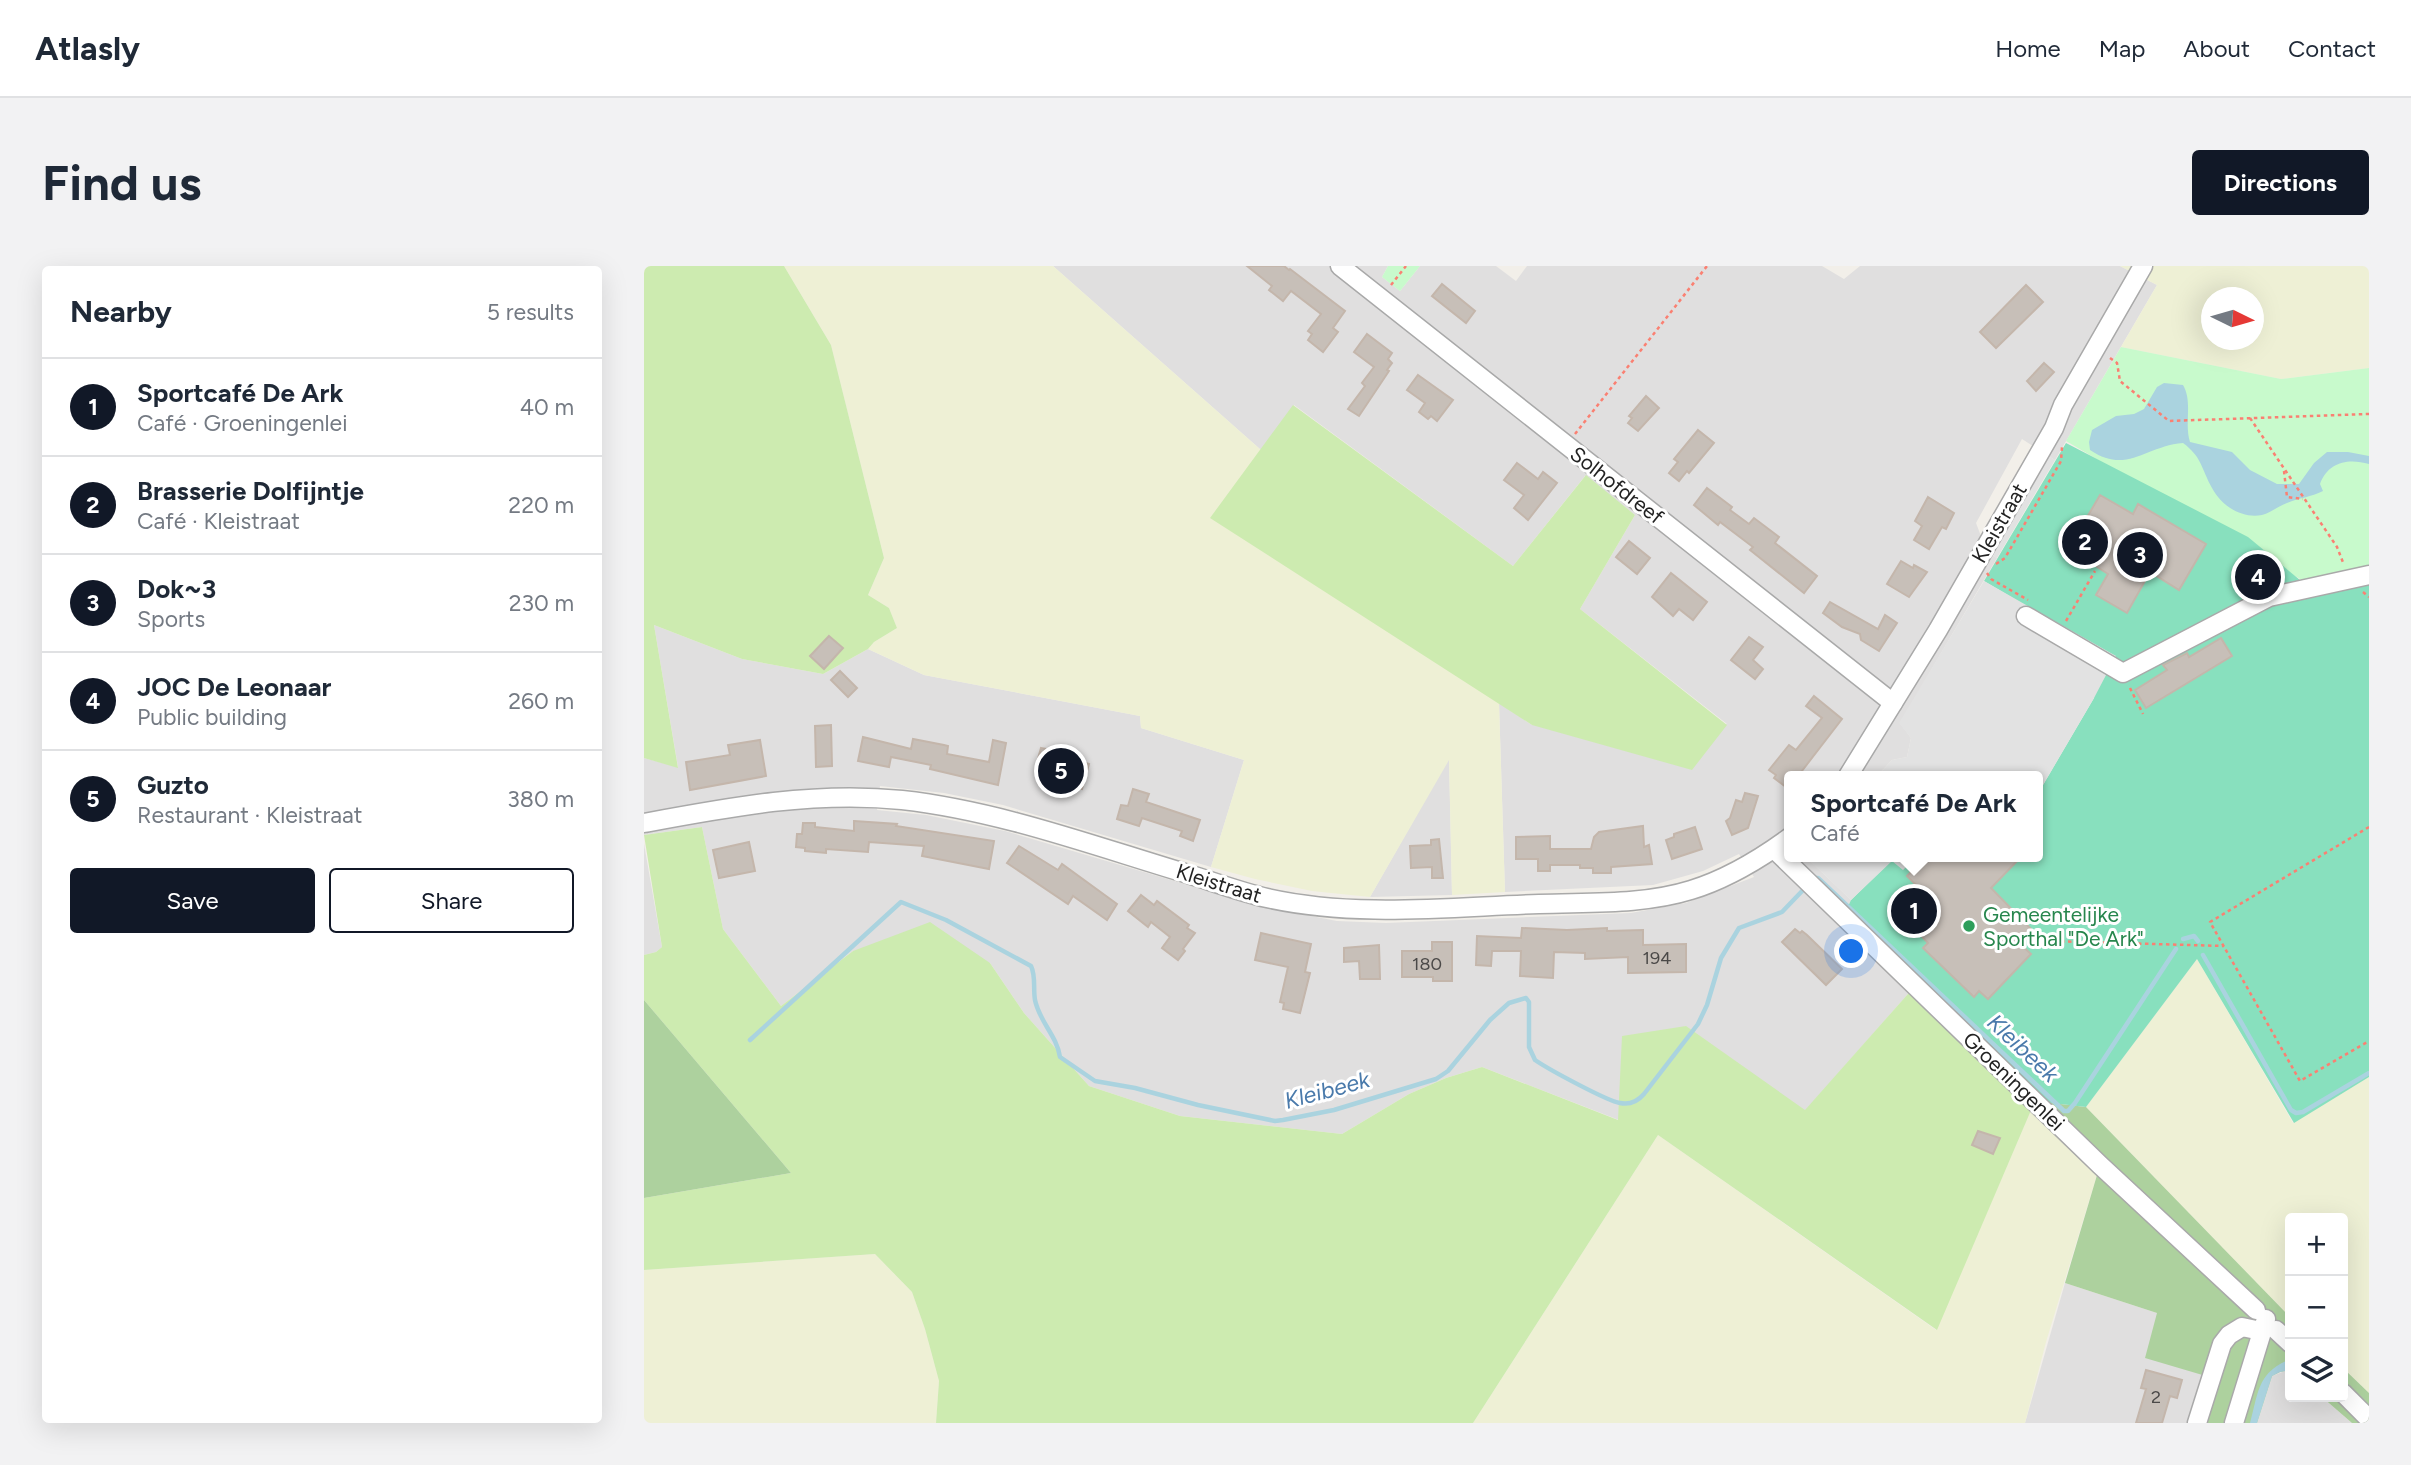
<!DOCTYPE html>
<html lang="en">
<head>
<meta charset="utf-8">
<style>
	:root { --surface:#fff; --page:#f2f2f3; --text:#1f2937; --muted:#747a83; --line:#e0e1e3; --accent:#111827 }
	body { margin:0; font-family:Figtree,sans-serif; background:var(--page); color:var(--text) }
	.controls { position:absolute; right:21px; bottom:21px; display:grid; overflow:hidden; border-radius:7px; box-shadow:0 7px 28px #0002 }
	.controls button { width:63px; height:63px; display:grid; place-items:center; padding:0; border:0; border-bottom:2px solid var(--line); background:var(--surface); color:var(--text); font:35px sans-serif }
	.compass { position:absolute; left:1557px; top:21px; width:63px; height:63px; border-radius:50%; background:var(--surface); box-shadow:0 7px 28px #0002; rotate:95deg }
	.you { position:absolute; left:1208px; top:686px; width:24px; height:24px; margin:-18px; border:5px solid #fff; border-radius:50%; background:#1a73e8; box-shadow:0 0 0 10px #1a73e833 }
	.badge { display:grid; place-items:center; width:46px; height:46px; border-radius:50%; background:var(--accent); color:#fff; font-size:23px; font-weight:700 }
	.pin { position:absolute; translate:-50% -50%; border:4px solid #fff; box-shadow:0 2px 7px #0006 }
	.popup { position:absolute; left:1140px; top:505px; width:259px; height:91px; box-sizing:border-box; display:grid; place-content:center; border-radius:7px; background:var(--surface); filter:drop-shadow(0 2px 5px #0005); font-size:23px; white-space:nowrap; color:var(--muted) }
	.popup b { font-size:26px; color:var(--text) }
	.popup::after { content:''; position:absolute; left:50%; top:100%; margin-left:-14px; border:14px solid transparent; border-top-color:var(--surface) }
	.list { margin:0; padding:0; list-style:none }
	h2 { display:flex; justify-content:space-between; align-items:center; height:91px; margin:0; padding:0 28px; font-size:30px }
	h2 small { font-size:23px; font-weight:400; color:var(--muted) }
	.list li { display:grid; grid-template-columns:46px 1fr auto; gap:21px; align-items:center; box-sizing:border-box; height:98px; padding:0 28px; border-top:2px solid var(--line) }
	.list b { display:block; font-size:26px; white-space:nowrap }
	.list p { margin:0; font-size:23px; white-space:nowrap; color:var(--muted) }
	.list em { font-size:23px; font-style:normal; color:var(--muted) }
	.actions { display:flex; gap:14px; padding:21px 28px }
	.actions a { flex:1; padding:16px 0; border:2px solid var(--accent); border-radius:7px; text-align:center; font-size:24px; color:var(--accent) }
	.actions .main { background:var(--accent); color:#fff }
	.icon { flex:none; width:38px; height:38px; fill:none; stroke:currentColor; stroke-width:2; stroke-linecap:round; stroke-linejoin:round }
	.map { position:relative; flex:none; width:1725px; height:1157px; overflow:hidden; border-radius:7px }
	header { display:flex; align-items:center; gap:42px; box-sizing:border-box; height:98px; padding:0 35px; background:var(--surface); border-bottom:2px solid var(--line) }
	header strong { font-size:33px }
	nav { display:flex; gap:38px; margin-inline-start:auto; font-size:24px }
	.intro { display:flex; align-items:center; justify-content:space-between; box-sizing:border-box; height:168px; padding:0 42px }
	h1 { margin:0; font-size:49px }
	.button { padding:18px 32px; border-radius:7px; background:var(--accent); color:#fff; font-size:24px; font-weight:700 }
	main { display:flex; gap:42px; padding:0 42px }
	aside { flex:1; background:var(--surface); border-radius:7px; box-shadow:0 7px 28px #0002 }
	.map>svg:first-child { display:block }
</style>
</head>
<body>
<header>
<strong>Atlasly</strong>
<nav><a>Home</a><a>Map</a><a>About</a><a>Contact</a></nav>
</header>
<div class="intro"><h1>Find us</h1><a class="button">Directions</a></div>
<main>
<aside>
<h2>Nearby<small>5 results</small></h2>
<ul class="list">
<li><span class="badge">1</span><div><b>Sportcafé De Ark</b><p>Café · Groeningenlei</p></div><em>40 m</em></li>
<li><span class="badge">2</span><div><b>Brasserie Dolfijntje</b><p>Café · Kleistraat</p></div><em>220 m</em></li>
<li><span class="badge">3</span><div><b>Dok~3</b><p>Sports</p></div><em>230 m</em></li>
<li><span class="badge">4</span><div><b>JOC De Leonaar</b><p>Public building</p></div><em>260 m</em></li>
<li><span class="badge">5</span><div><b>Guzto</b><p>Restaurant · Kleistraat</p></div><em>380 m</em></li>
</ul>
<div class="actions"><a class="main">Save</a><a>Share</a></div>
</aside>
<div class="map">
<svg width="1725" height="1157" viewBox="0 0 1725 1157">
	<rect width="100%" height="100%" fill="#f2efe9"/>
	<!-- residential -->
	<g fill="#e0dfdf">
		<polygon points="409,0 744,0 738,11 756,25 776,0 852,0 872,15 883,0 1178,0 1200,13 1216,0 1476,0 1513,19 1411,194 1378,173 1332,257 1343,286 1353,292 1256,457 1267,472 1263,491 1248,494 1233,510 1146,510 1146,591 1162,591 1207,634 1200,649 1271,720 1161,845 1041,760 975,854 838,801 802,812 765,828 698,868 536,850 445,820 380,747 346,697 209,685 137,740 79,663 58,561 0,569 0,492 34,501 10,359 98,393 179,408 224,383 280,409 496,450 497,462 600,494 567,601 359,539 300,527 236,520 233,544 282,549 361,565 615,640 693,655 742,657 987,647 1042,637 1110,611 1095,588 1059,605 1009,619 861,626 855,437 888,459 1083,458 936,343 991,249 941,210 869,300 650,139 617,184"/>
		<polygon points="805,492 808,629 726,631"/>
		<polygon points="0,578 18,681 12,686 0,689"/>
		<polygon points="1421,1017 1513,1047 1572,1113 1558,1157 1381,1157"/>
		<polygon points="1644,1104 1646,1104 1646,1131 1678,1131 1708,1157 1613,1157 1628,1110"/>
	</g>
	<!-- farmland -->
	<g fill="#eef0d5" fill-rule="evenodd">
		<polygon points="140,0 409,0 617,184 567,252 855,437 861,626 808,629 805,494 726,631 668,625 611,613 567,601 600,494 497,462 496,450 280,409 224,383 230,376 253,362 245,342 224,329 240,292 187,79"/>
		<path d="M1476,0H1725V102L1637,113L1477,81L1513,19ZM1568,32H1610V74H1568Z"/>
		<polygon points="1553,693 1649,857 1725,811 1725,1127 1699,1102 1699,952 1646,952 1646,1051 1442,841"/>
		<polygon points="1391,835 1456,899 1402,1076 1381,1157 829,1157 1014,869 1292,1064"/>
		<polygon points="231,988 268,1026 281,1063 295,1115 292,1157 0,1157 0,1004"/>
	</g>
	<!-- grass -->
	<g fill="#cdebb0">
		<polygon points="0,0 140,0 187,79 240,292 224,329 245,342 253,362 230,376 224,383 179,408 98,393 10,359 34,502 0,492"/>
		<polygon points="649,139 869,300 942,209 991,249 936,343 1083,459 1048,504 888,459 566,252"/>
		<polygon points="58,561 79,663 137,740 209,685 286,656 346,697 380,747 445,820 536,850 698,868 765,828 802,812 838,801 974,854 978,770 1042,760 1161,844 1271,720 1391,835 1293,1064 1014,869 829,1157 292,1157 295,1115 281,1063 268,1026 231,988 0,1004 0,932 147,907 0,734 0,689 12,686 18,681 0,569"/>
	</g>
	<!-- forest -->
	<g fill="#add19e">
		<polygon points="0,734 147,907 0,932"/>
		<polygon points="1391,835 1442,841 1646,1051 1646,1104 1636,1106 1628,1110 1613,1157 1558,1157 1572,1113 1501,1092 1513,1047 1421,1017 1456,899"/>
		<polygon points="1699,1102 1725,1127 1725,1157 1708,1157 1678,1131 1699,1131"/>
	</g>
	<!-- park -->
	<g fill="#c8facc">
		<polygon points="744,0 776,0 756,25 738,11"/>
		<polygon points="1477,81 1637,113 1725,102 1725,301 1663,317 1422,175"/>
	</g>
	<!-- pitch -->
	<polygon fill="#88e0be" points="1422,177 1604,271 1662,319 1725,302 1725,811 1650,857 1553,693 1442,841 1391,835 1200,649 1207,634 1248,594 1259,603 1272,591 1394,591 1394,522 1399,519 1450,432 1389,344 1340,315"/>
	<!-- parking -->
	<g fill="#e2e2e2">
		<polygon points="1401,188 1411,194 1353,292 1343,286"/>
		<polygon points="1340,315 1472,390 1450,432 1399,519 1394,522 1394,510 1233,510 1248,494 1263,491 1267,472 1255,457"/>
		<polygon points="1162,591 1272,591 1259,604 1248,595 1207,634"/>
	</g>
	<!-- water -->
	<g fill="#aad3df">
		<path d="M1520,117L1539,119C1549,136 1540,157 1546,176L1588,186L1606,204L1633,218H1655L1670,197L1683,186H1704L1725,190V198C1704,192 1684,196 1676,218L1679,225C1667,231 1655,232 1643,237C1634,240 1627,247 1618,249C1597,253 1577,239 1568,222C1557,202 1558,191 1539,177C1501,180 1483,209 1446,184L1445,176L1448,164L1472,150L1490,148L1500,143L1513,121Z"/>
		<path d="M1642,1095H1646V1104L1636,1106L1628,1110L1613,1157H1606C1614,1129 1613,1108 1642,1095Z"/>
	</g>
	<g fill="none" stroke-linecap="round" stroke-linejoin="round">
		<!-- stream -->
		<g stroke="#aad3df" stroke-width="4.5">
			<polyline points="1169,612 1174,612 1420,845 1424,845 1431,837 1532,683"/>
			<polyline points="1539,673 1550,670 1554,675"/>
			<polyline points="1559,689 1647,844 1652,847 1659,846 1725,807"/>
			<path d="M106,774L257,636L302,654L387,700C392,710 389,723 391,734C395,755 413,770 416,791L451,815L491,822L554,839L631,855L639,854L690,844L792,813L804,805L846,754L865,737L882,732L885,736V781L891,794C904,803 963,835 976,837C986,839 994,835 1000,828L1054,758L1063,739L1077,692L1095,662L1138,646L1161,622"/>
		</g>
	</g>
	<!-- building -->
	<g fill="#c7bfb8" stroke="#c4b6ab" stroke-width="2">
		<polygon points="603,0 640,0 645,4 646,3 701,45 689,62 694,66 679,86 664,74 668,68 664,65 677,48 647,25 639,35 625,24 628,20"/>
		<polygon points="798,18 831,45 822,57 788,30"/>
		<polygon points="1382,19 1399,36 1352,82 1336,66"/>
		<polygon points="723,68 748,87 744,93 748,97 743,104 745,105 715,150 704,143 721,120 718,117 730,101 710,86"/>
		<polygon points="1400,97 1410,106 1392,125 1383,115"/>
		<polygon points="774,109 809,134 793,155 787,150 784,153 775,146 781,137 763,124"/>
		<polygon points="1002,130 1015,142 994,165 984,157 988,152 985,150"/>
		<polygon points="1054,164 1070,177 1045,207 1043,205 1035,215 1025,207 1034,196 1030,193"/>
		<polygon points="873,197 894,213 899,206 913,217 884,254 870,242 880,229 860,214"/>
		<polygon points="1063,222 1088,241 1086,244 1105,258 1110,252 1135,271 1131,277 1173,310 1160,327 1106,284 1109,281 1076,256 1074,259 1050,239"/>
		<polygon points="1456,229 1489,248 1494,238 1562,278 1535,324 1506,306 1483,347 1452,329 1464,308 1450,299 1451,297 1425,282"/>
		<polygon points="1284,231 1310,247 1302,263 1298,261 1285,283 1270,274 1278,260 1271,255"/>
		<polygon points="985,275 1006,292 993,308 972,291"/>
		<polygon points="1606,292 1633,308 1626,319 1603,330 1599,322 1607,317 1595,310"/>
		<polygon points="1257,295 1269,302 1270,299 1283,306 1265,331 1243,318"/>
		<polygon points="1027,307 1063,336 1049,354 1035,343 1029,350 1008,331"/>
		<polygon points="1186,336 1234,363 1241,349 1253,357 1235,385 1217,374 1216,368 1198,361 1179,347"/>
		<polygon points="185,370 199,382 180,403 166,390"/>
		<polygon points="1105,371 1119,381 1109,394 1119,403 1111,413 1087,394"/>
		<polygon points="1577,372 1588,390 1502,442 1491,424 1523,404 1519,399 1543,387 1545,391"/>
		<polygon points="196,405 213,422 204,431 187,414"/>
		<polygon points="1170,430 1198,453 1154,510 1146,510 1146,524 1130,512 1132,509 1125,504 1145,479 1152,484 1178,452 1162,440"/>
		<polygon points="187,459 188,500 172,501 171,460"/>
		<polygon points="219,471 267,483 269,473 300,479 304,480 303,488 345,496 349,474 362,477 354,519 286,503 287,499 247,491 245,501 214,495"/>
		<polygon points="116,474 122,510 46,524 42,496 86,489 84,479"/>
		<polygon points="397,482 408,484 407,487 445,498 438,523 419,518 417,524 395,518 400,498 393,496"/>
		<polygon points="489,523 505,528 502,536 556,554 549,575 536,570 538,565 498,552 495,560 473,553 477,539 484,540"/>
		<polygon points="1101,527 1114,530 1104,562 1088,569 1082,555 1086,552 1092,534 1098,536"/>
		<polygon points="210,555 253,558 252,560 350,575 345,603 278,590 280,580 225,576 224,586 182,583 182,587 161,585 161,582 152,581 153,568 158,568 159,557 171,557 171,561 210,565"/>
		<polygon points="999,560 1000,581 1005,579 1008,598 967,601 967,607 949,607 949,602 936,602 936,599 906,599 906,605 894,605 894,593 872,593 872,571 906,570 906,583 947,583 950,571 955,566"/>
		<polygon points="1051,561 1058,583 1028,593 1022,574 1030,571 1030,568"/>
		<polygon points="795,573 799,612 788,612 788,601 767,602 766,580 787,579 787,574"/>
		<polygon points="105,576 111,605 75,612 69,584"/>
		<polygon points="375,580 414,604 418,598 473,638 463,654 429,630 424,638 363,597"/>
		<polygon points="1281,591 1377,591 1347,622 1387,663 1374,676 1387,688 1344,733 1335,725 1330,731 1279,682 1284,677 1255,646 1272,629 1270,627 1275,622 1263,610"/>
		<polygon points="497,629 510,639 513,635 545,659 543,662 551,667 539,683 541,685 534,694 518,682 526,671 507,656 504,661 484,645"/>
		<polygon points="878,662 923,664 963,662 963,665 999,664 999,679 1042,678 1042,706 984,707 984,691 941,693 941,687 910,686 909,712 876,710 877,685 848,685 847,700 832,699 833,670 877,672"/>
		<polygon points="1151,663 1156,667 1158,665 1163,669 1198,703 1182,719 1138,676"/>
		<polygon points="617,667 667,678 661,706 666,707 656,747 639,743 640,737 636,736 644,701 611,694"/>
		<polygon points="788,676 808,676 808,715 789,715 789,711 758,711 758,685 788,685"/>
		<polygon points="735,679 736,713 716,713 715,695 700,696 700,682"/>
		<polygon points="1334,865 1356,872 1349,888 1328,879"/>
		<polygon points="1502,1104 1538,1114 1533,1132 1526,1130 1518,1157 1492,1157 1502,1123 1497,1122"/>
	</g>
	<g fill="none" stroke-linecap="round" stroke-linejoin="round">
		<defs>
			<g id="minor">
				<polyline points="696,0 1249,437"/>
				<polyline points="1382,350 1479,407 1625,331 1725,309"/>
				<polyline points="1204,510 1294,364 1410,162 1419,139 1499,0"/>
				<path d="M0,557C86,541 170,525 258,534C356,545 450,580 544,608C570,616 597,626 623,632C712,652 805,641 895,638C945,636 999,639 1047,624C1083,613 1116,593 1146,571"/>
				<polyline points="1130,583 1456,899 1612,1044"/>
				<polyline points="1632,1064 1646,1077"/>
				<polyline points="1699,1127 1725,1153"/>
				<polyline points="1553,1157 1578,1078 1585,1069 1598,1061 1617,1065"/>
				<polyline points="1590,1157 1622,1053"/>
			</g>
		</defs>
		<!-- minor casing -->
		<use href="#minor" stroke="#a9a9a9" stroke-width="21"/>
		<!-- path -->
		<g stroke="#fa8072" stroke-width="2.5" stroke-dasharray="3.5 3.5" stroke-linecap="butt">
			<polyline points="747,19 762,0"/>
			<polyline points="1466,92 1473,97 1476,115 1525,155 1725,148"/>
			<polyline points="1606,152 1693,281 1700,299"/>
			<polyline points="931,168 1063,0"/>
			<polyline points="1640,205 1643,231 1659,233"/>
			<polyline points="1352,298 1361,292 1417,195 1418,181"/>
			<polyline points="1343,307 1347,313 1384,334"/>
			<polyline points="1719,326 1725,331"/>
			<polyline points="1422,355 1451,305"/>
			<polyline points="1486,422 1499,448"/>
			<polyline points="1725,561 1566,656 1656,815 1725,775"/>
			<polyline points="1403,675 1580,680"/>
		</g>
		<!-- minor -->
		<use href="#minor" stroke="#fff" stroke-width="18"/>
	</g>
	<!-- markers -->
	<circle fill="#2e9e5b" stroke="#fff" stroke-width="2.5" cx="1325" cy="660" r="7"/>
	<g text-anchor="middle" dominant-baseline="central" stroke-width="6" stroke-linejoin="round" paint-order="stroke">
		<!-- number labels -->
		<g font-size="18" fill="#4b4948">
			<text x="1013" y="692">194</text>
			<text x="783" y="698">180</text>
			<text x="1512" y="1131">2</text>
		</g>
		<!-- street labels -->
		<g font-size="21" fill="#222" stroke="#fff">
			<text transform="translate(973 219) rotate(38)">Solhofdreef</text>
			<text transform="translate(1355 257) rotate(-60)">Kleistraat</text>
			<text transform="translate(575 617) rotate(17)">Kleistraat</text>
			<text transform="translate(1370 815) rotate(44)">Groeningenlei</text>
		</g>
		<!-- leisure labels -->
		<g font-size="21" fill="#27864d" stroke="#fff" text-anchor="start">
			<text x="1339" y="648">Gemeentelijke<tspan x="1339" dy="24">Sporthal "De Ark"</tspan></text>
		</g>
		<!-- water labels -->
		<g font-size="23" font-style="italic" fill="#4a7aab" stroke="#fff">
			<text transform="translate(1379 782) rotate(43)">Kleibeek</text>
			<text transform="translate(683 824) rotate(-15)">Kleibeek</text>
		</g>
	</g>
</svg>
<div class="controls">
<button>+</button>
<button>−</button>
<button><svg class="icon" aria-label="layers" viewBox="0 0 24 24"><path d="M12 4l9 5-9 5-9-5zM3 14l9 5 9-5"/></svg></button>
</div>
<svg class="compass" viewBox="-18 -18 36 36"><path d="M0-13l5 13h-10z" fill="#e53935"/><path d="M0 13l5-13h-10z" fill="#747a83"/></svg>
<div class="you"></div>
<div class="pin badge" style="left:1270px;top:645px">1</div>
<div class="popup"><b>Sportcafé De Ark</b>Café</div>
<div class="pin badge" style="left:1441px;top:276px">2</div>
<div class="pin badge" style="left:1496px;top:289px">3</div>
<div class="pin badge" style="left:1614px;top:311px">4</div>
<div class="pin badge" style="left:417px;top:505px">5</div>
</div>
</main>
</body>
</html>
